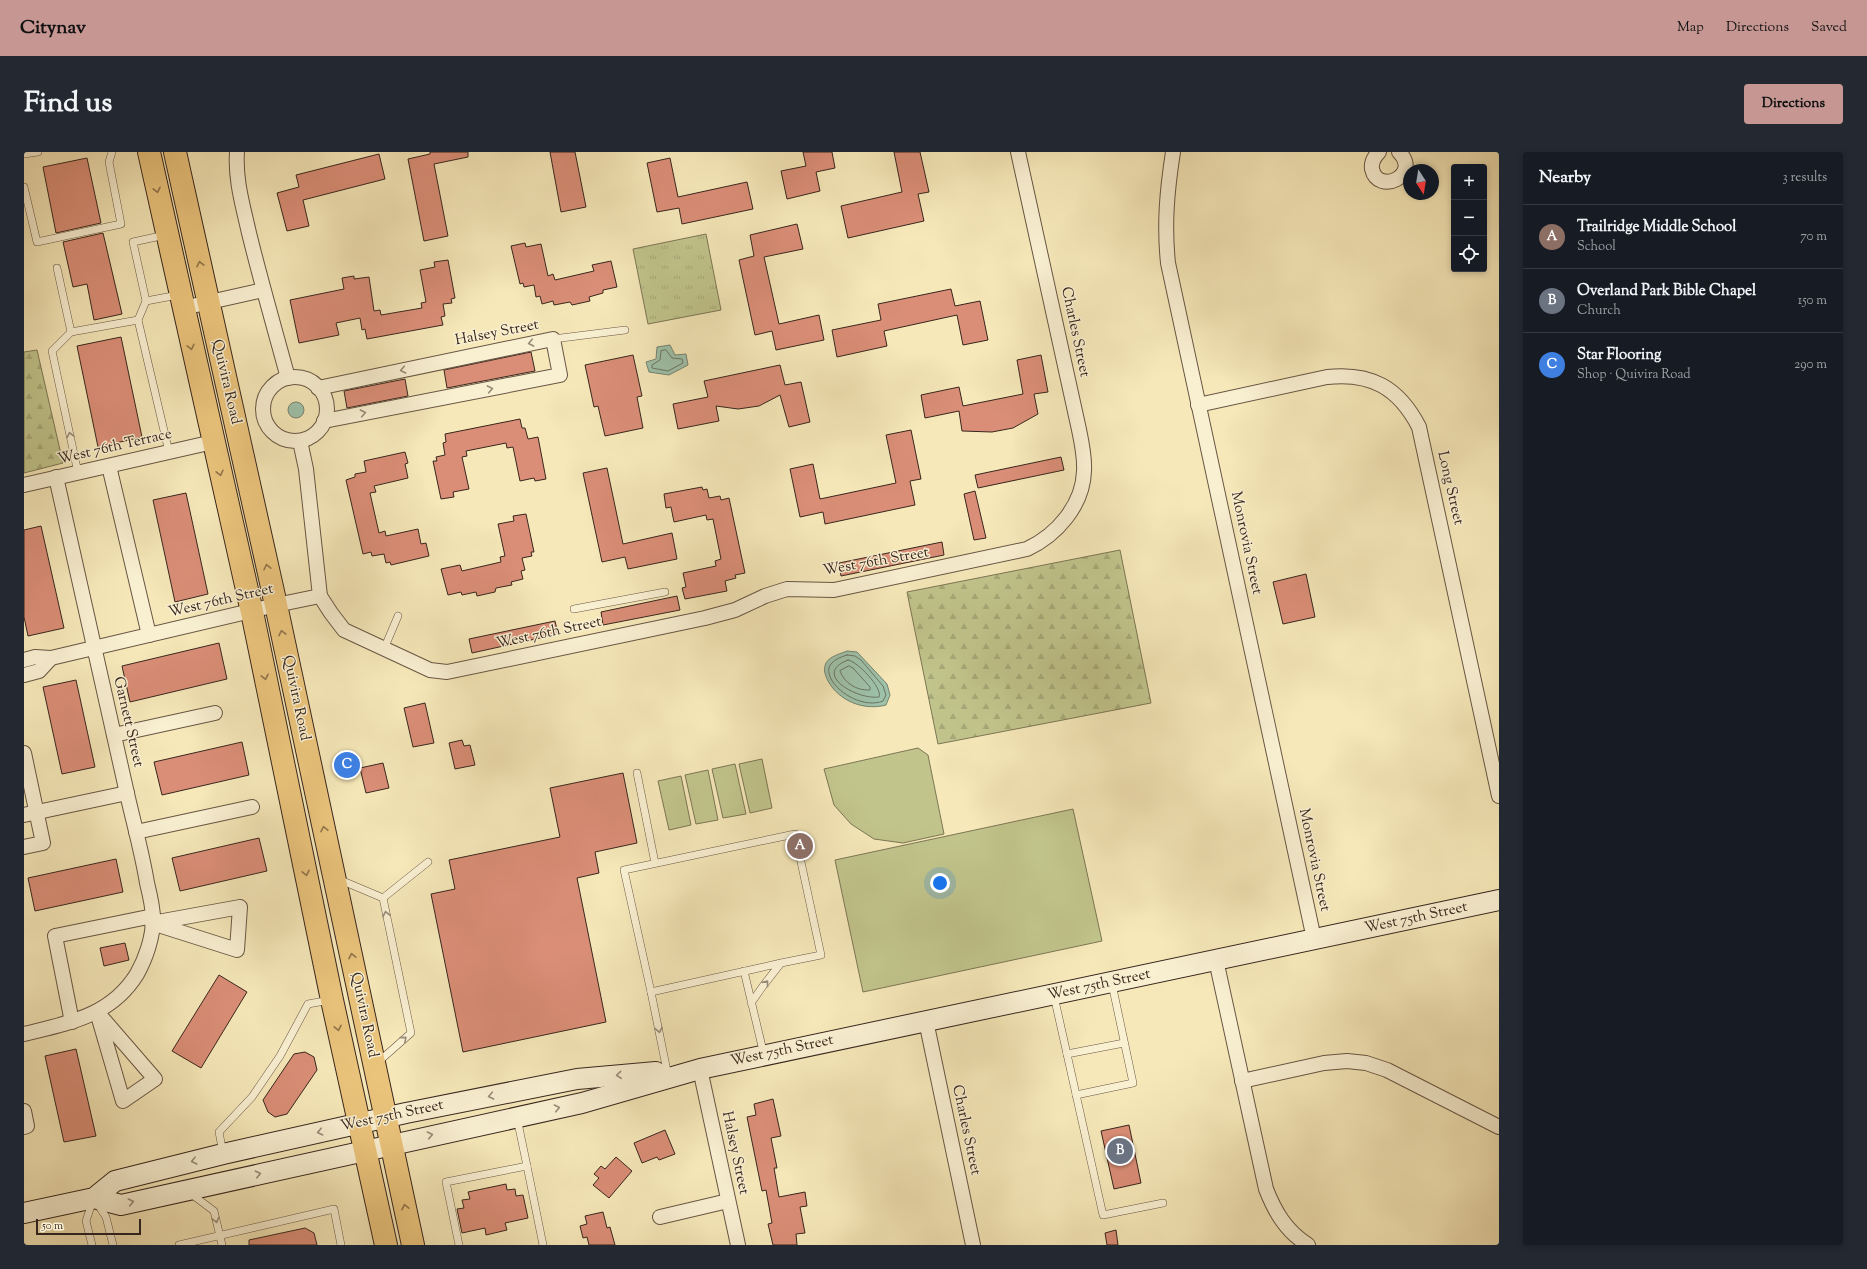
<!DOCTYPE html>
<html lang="en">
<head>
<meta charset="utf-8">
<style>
	:root { --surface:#171b24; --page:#242831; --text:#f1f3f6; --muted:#9ea1a6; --line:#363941; --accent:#c59692 }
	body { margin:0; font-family:"Sorts Mill Goudy",serif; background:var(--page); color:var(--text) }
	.controls { position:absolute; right:12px; top:12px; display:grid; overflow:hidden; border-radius:4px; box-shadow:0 2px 6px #0003 }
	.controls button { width:36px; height:36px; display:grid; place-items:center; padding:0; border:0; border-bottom:1px solid var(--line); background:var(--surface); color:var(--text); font:20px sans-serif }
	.compass { position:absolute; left:1379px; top:12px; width:36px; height:36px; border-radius:50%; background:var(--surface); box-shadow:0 2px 6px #0003; rotate:168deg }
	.scale { position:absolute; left:12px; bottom:10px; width:105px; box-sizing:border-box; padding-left:4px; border:2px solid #38261d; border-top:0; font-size:11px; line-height:14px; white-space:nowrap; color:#38261d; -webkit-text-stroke:3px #f9f0d2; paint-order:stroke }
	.you { position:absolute; left:916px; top:731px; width:14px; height:14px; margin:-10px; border:3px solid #fff; border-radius:50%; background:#1a73e8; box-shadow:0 0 0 6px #1a73e833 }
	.badge { display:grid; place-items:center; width:26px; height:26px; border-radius:50%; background:var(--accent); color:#fff; font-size:13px; font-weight:700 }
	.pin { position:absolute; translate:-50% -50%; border:2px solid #fff; box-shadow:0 1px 4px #0006 }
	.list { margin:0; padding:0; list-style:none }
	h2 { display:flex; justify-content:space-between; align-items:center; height:52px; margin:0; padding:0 16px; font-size:17px }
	h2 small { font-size:13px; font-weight:400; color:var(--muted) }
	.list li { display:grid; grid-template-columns:26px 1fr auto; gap:12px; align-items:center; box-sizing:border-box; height:64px; padding:0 16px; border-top:1px solid var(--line) }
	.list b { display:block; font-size:15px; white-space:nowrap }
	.list p { margin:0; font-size:13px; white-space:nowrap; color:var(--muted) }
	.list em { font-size:13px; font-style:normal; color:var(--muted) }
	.icon { flex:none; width:22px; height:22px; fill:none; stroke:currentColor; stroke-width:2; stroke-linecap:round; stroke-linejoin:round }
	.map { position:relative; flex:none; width:1475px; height:1093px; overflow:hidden; border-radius:4px }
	header { display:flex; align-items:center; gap:24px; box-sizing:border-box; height:56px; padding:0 20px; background:var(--accent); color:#111 }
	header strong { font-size:19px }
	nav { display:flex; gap:22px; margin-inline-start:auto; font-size:14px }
	.intro { display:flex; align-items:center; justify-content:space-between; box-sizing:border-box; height:96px; padding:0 24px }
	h1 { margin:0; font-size:28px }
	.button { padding:10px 18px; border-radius:4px; background:var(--accent); color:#111; font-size:14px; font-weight:700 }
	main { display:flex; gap:24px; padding:0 24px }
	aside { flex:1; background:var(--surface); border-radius:4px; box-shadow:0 2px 6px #0003 }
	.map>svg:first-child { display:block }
</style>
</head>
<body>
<header>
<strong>Citynav</strong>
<nav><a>Map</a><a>Directions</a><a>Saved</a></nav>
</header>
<div class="intro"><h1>Find us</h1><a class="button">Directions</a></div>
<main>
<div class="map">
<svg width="1475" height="1093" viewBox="0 0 1475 1093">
	<defs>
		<pattern id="forest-firs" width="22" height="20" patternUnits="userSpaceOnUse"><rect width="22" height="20" fill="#c1c58c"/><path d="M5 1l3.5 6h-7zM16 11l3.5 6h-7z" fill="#a7a978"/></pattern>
		<pattern id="park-tufts" width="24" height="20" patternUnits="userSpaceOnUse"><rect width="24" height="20" fill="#c1c58c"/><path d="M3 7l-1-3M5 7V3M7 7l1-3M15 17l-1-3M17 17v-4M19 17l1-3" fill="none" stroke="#a7a978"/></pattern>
	</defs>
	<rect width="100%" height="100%" fill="#f6e8b9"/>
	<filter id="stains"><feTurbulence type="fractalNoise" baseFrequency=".005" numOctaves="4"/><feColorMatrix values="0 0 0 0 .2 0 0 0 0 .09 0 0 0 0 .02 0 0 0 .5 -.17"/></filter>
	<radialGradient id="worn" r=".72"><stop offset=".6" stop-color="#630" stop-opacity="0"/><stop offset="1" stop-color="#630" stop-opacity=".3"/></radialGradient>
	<!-- grass -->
	<g fill="#c1c58c" stroke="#7c7654">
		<polygon points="894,596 904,603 920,682 879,691 850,687 827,672 810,653 800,617"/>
		<polygon points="738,607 748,656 726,661 715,612"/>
		<polygon points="711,612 722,662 699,666 688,617"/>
		<polygon points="684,618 694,668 672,672 661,623"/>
		<polygon points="657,624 667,673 645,678 634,629"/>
		<polygon points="1049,657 1078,789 839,840 811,708"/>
	</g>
	<!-- forest -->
	<g fill="url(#forest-firs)" stroke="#7c7654">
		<polygon points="13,198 39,311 0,321 0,200"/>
		<polygon points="1096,398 1127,551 914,592 883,440"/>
	</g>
	<!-- park -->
	<polygon fill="url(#park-tufts)" stroke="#7c7654" points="682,82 697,158 624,172 609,97"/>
	<!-- water -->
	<g fill="#9ec1a9" stroke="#758371">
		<polygon points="646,193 651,203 662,202 664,213 645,223 625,220 622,210 632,207 633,195"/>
		<circle cx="272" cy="258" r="8"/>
		<path d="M823,499L833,500L863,532L866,543L862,553C840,559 815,549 804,529C801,523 799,517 802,511C806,504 816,502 823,499Z"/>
	</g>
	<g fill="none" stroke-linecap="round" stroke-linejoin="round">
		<!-- shore -->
		<g stroke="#6b7463" stroke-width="1">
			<polygon points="642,198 648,206 658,207 659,211 644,219 628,216 628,213 636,208 637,199"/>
			<path d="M823,503L831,504L837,508L859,534L862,543L859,549C841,556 816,543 807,527C805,522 803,517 807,512C811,507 817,505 823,503Z"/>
			<path d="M824,508C833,509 859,536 855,545C833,548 787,522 824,508Z"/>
			<path d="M825,514L829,516L846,535V538C833,539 820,531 816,519Z"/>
		</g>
	</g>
	<!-- building -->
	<g fill="#da8e77" stroke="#38261d">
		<polygon points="406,0 444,0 444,5 410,12 424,84 400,89 384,7 406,2"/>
		<polygon points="526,0 551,0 562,55 537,60"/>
		<polygon points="779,0 808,0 811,16 792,20 796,39 763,47 757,19 782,14"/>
		<polygon points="870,0 896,0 905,40 894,42 900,69 824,86 817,54 878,40"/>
		<polygon points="355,2 361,27 279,48 285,74 263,79 253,41 275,35 272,23"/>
		<polygon points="63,6 77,71 32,81 19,15"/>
		<polygon points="646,6 654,45 723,30 729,57 658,72 655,56 633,60 623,11"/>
		<polygon points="773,72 779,97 740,105 755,172 795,163 800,188 752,198 748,179 731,183 715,108 730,104 726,83"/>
		<polygon points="79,81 98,162 70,168 63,132 49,135 39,90"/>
		<polygon points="501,91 502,95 517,92 524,124 529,122 531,128 570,119 568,113 587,109 593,135 579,138 579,141 565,145 566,149 548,153 546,150 530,153 529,149 518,152 516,144 512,145 510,133 500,135 499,131 496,132 487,94"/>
		<polygon points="424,108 431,146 427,147 428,151 419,152 421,164 417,165 419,173 343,187 341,177 338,178 336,166 312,171 315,183 275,191 266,148 320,137 318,126 330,124 330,127 345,125 350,159 356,158 357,163 398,156 397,151 402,150 396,118 411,115 410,110"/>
		<polygon points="927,137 931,154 956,149 964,188 939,193 933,163 860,179 863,194 813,205 808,178 857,168 854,152"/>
		<polygon points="97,185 118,285 74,295 53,194"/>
		<polygon points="507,200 511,219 423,236 420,218"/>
		<polygon points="609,203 618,244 613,245 619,276 581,284 574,254 570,255 561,213"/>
		<polygon points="1017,203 1024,240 1010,242 1014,262 989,276 968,280 938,279 935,259 901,266 897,243 935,235 939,254 999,242 993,208"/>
		<polygon points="756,213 761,233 777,230 786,270 765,275 756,243 735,254 714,257 692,254 695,269 654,277 649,252 684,245 680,229"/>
		<polygon points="381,227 384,244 323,256 320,239"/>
		<polygon points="496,267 498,276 501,276 504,287 514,285 522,327 511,329 510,326 496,329 489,295 483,296 482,291 442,299 443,304 438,305 445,337 429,340 430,345 417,347 409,309 413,309 412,305 421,303 419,291 422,290 421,282"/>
		<polygon points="887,278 897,327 886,329 891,353 801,372 799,360 776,365 766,317 789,312 796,347 872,331 862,283"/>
		<polygon points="381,300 384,311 381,312 384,326 350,334 352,340 346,341 355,381 361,379 362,384 394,377 397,392 402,391 405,404 367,413 366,410 362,411 360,402 348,404 347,400 339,402 322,328 331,325 331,322 342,320 340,309"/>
		<polygon points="1037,305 1040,318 954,336 951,323"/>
		<polygon points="583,316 599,392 648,381 653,407 604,417 601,405 578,410 559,321"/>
		<polygon points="678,335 679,338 683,337 685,346 696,344 697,348 705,346 721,421 711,423 712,426 701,429 703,439 661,447 658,436 662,435 659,421 692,414 691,409 697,407 689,367 683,368 682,363 650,370 647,355 642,356 640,342"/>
		<polygon points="951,339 962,386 950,388 940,342"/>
		<polygon points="162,341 184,442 151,450 129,348"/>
		<polygon points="502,362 510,400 507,400 508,404 498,406 501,418 497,419 499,427 487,430 488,433 472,436 471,440 453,444 452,440 438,443 437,440 424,443 417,417 436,413 438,419 477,410 476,405 481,404 474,372 490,369 489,364"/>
		<polygon points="17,374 40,476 4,484 0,465 0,378"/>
		<polygon points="918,390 920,403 817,424 815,411"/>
		<polygon points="1282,422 1291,465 1259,472 1249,430"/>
		<polygon points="653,444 656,458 579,473 577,460"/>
		<polygon points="531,469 534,482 448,501 445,487"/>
		<polygon points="195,491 203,527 106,550 98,514"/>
		<polygon points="52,528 71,615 38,622 19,535"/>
		<polygon points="401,551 410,591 389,595 380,556"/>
		<polygon points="438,588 440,594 446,593 451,613 431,617 425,591"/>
		<polygon points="218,590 225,623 138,643 130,610"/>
		<polygon points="359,611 365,636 342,641 336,616"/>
		<polygon points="599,621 613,691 571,700 575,721 553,726 582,870 439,900 407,742 431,737 425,708 536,685 526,636"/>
		<polygon points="235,686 243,719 156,739 148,706"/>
		<polygon points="92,707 99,740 11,759 4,726"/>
		<polygon points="101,791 105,808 80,814 76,796"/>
		<polygon points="195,823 223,840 177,916 148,899"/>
		<polygon points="52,897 72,984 40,990 21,904"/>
		<polygon points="281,900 290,905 293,918 263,962 251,965 244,960 239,948 270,902"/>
		<polygon points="749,947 757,984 747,986 753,1016 750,1016 755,1045 781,1040 783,1054 776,1055 781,1081 772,1082 773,1093 749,1093 744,1072 748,1071 742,1038 738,1039 723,965 732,963 730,952"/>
		<polygon points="1105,973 1117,1031 1090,1037 1077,979"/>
		<polygon points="641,978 651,1002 635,1008 633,1005 618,1011 610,991"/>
		<polygon points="592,1005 608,1019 585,1046 569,1033 575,1026 570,1022 577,1014 581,1017"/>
		<polygon points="482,1032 483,1038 491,1037 492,1044 499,1043 504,1066 481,1071 483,1078 462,1083 461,1076 438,1081 433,1057 440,1056 438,1048 446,1047 444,1040"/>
		<polygon points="579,1060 583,1076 586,1075 591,1093 565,1093 563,1085 559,1086 556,1074 563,1072 561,1064"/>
		<polygon points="281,1076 290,1081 293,1093 225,1093 225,1088"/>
		<polygon points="1092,1078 1094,1093 1083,1093 1081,1081"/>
	</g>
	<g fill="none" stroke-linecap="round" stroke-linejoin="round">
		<defs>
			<g id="service">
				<polyline points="0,2 14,0"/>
				<polyline points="0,35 13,90 97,72 85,10 88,0"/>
				<polyline points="141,83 109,90 122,149 114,168 145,300"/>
				<polyline points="33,116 47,180"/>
				<polyline points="122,149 154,143"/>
				<polyline points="529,187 601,178"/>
				<polyline points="54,321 28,199 47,180 114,168"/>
				<polyline points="550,457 641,440"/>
				<polyline points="360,497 374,464"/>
				<polyline points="613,621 631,711"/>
				<polyline points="314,727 359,746 387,881 353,911"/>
				<polyline points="359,746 404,710"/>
				<polyline points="720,819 740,903"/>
				<polyline points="627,840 643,919"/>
				<polyline points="1030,844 1079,1063 1139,1051"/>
				<polyline points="727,851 739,834 757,811 797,803 771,682 600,718 627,840 757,811"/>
				<polyline points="1043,902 1100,891"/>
				<polyline points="1052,943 1109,931 1088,832"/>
				<polyline points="199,1001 195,980 228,945 256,904 284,852 306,848"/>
				<polyline points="503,1014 519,1093"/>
				<polyline points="166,1041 190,1059 198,1093"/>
				<polyline points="73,1051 82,1065 89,1093"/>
				<polyline points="68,1093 62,1069 69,1048"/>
				<polyline points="155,1093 310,1057 317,1093"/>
				<polyline points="435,1093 422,1030 503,1014 493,966"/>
			</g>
			<g id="minor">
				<path d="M213,0C211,28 219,54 225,81C237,130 251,178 264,226"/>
				<path d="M1149,0C1143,39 1140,72 1144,111L1290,787"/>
				<path d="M1355,0C1350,5 1347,10 1348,17C1354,44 1398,23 1375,0"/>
				<polyline points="159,156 239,138"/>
				<circle cx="271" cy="257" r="32"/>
				<polyline points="294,236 529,187 536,223 300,269"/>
				<path d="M1174,253L1303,225C1347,220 1375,236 1395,275L1475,644"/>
				<path d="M276,289L282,317L296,444L307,461L320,478L406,518L423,520L681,466L711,458L741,444L763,437L810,438L1003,397C1033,383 1059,353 1060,319C1061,304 1057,287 1054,273L994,0"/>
				<polyline points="85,314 125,483"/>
				<polyline points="0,333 189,290"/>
				<polyline points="0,508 11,505 27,506 252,453 296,444"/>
				<polyline points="0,523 15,519 27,506"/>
				<polyline points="90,583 191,561"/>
				<polyline points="0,601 19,691 0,695"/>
				<polyline points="0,663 103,641"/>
				<polyline points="112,680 228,655"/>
				<polygon points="216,755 213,798 128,771"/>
				<path d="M1192,808L1242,1037C1251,1060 1262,1079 1284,1093"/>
				<polygon points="73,860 131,927 99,949"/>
				<polyline points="902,869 949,1093"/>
				<polyline points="48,870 31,784 129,764"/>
				<path d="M0,882C45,871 87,864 113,822C122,806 129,785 129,767C129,755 126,743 123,731C118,700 109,669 102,637C79,533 55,429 32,325"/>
				<polyline points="676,917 714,1093"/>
				<polyline points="1218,929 1300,911 1323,909 1342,911 1363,918 1475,975"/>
				<polyline points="0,959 3,974 0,975"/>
				<polyline points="636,1065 704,1049"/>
			</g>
			<g id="secondary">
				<polyline points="70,1046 97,1053 558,951 676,917 1475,748"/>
				<polyline points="0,1061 70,1046 91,1029 199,1002 382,961 553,927 632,920"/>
			</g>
			<g id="primary">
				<polyline points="125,0 228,460 308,848 362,1093"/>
				<polyline points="151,0 252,453 389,1093"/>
			</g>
		</defs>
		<!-- service casing -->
		<use href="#service" stroke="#685644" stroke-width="8"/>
		<!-- minor casing -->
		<use href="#minor" stroke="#685644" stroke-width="16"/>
		<!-- secondary casing -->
		<use href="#secondary" stroke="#38261d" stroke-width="22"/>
		<!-- primary casing -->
		<use href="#primary" stroke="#38261d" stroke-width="24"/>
		<!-- service -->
		<use href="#service" stroke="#f9f0d2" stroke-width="7"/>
		<!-- minor -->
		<use href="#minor" stroke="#f9f0d2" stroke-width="14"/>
		<!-- secondary -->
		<use href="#secondary" stroke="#f9f0d2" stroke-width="20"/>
		<!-- primary -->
		<use href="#primary" stroke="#ebc47c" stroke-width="22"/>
	</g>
	<!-- one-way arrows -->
	<defs><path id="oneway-chevron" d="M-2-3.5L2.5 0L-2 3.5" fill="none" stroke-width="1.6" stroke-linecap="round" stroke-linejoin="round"/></defs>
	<g stroke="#92754c">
		<use href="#oneway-chevron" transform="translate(133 38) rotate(78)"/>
		<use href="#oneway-chevron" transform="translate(176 112) rotate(-102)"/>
		<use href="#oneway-chevron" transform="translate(167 195) rotate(77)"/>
		<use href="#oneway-chevron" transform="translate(196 321) rotate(77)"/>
		<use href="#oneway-chevron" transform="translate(243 415) rotate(-103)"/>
		<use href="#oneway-chevron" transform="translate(258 481) rotate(-102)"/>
		<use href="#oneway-chevron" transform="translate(241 525) rotate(78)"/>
		<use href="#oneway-chevron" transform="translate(300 677) rotate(-102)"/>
		<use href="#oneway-chevron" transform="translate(282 721) rotate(78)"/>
		<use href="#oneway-chevron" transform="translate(328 804) rotate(-102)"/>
		<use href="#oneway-chevron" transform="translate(314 876) rotate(78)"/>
		<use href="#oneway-chevron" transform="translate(381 1055) rotate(-102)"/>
	</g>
	<g stroke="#988b78">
		<use href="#oneway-chevron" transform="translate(507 191) rotate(169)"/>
		<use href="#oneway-chevron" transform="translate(379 218) rotate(168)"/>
		<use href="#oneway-chevron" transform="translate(466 237) rotate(-11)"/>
		<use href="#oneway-chevron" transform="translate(339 261) rotate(-11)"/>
		<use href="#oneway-chevron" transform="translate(46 283) rotate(-102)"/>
		<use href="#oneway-chevron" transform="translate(362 762) rotate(-102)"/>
		<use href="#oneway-chevron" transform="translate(742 831) rotate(-52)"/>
		<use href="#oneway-chevron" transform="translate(635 878) rotate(79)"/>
		<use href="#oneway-chevron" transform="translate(380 887) rotate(-41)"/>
		<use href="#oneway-chevron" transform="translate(595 923) rotate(175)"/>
		<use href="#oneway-chevron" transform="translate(467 944) rotate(169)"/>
		<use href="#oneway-chevron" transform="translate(533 956) rotate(-12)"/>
		<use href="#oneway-chevron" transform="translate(296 980) rotate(167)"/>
		<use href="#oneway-chevron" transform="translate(406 983) rotate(-12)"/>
		<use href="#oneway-chevron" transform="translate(170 1009) rotate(166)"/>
		<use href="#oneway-chevron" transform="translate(234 1022) rotate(-13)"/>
		<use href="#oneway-chevron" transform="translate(107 1050) rotate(-12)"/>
		<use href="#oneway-chevron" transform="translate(192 1068) rotate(76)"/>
	</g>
	<g text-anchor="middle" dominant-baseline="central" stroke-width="3" stroke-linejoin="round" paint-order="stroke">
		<!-- street labels -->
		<g font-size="15" fill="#38261d" stroke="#f9f0d2">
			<text transform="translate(1051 180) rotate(78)">Charles Street</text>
			<text transform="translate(473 181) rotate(-11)">Halsey Street</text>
			<text transform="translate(202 230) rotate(77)">Quivira Road</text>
			<text transform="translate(91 295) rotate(-13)">West 76th Terrace</text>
			<text transform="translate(1426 336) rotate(77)">Long Street</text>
			<text transform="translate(1222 391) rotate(78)">Monrovia Street</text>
			<text transform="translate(852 410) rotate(-10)">West 76th Street</text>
			<text transform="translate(197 449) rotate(-13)">West 76th Street</text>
			<text transform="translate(525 481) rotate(-12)">West 76th Street</text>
			<text transform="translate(272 546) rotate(78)">Quivira Road</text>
			<text transform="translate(104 570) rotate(77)">Garnett Street</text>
			<text transform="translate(1290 708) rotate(78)">Monrovia Street</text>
			<text transform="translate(1392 766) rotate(-12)">West 75th Street</text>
			<text transform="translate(1075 833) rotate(-12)">West 75th Street</text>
			<text transform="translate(340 863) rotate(78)">Quivira Road</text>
			<text transform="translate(758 899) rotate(-12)">West 75th Street</text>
			<text transform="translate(368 964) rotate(-12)">West 75th Street</text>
			<text transform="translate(942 978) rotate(78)">Charles Street</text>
			<text transform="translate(711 1001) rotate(78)">Halsey Street</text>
		</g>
	</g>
	<rect width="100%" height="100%" filter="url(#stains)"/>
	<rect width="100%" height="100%" fill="url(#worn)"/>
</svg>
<div class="controls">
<button>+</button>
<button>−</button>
<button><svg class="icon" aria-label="locate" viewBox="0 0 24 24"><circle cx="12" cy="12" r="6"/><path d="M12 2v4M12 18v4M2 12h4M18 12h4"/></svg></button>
</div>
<svg class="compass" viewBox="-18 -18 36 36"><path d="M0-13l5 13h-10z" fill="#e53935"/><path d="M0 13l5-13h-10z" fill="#9ea1a6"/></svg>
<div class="scale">50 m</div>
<div class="you"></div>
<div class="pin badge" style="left:776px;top:694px;background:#8d6e63">A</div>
<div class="pin badge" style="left:1096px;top:999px;background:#6b7280">B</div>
<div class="pin badge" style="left:323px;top:613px;background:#3f7fe0">C</div>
</div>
<aside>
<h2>Nearby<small>3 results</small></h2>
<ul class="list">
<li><span class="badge" style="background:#8d6e63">A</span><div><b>Trailridge Middle School</b><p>School</p></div><em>70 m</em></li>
<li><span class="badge" style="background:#6b7280">B</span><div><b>Overland Park Bible Chapel</b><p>Church</p></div><em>150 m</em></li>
<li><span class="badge" style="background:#3f7fe0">C</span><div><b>Star Flooring</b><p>Shop · Quivira Road</p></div><em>290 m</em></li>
</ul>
</aside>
</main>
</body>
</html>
